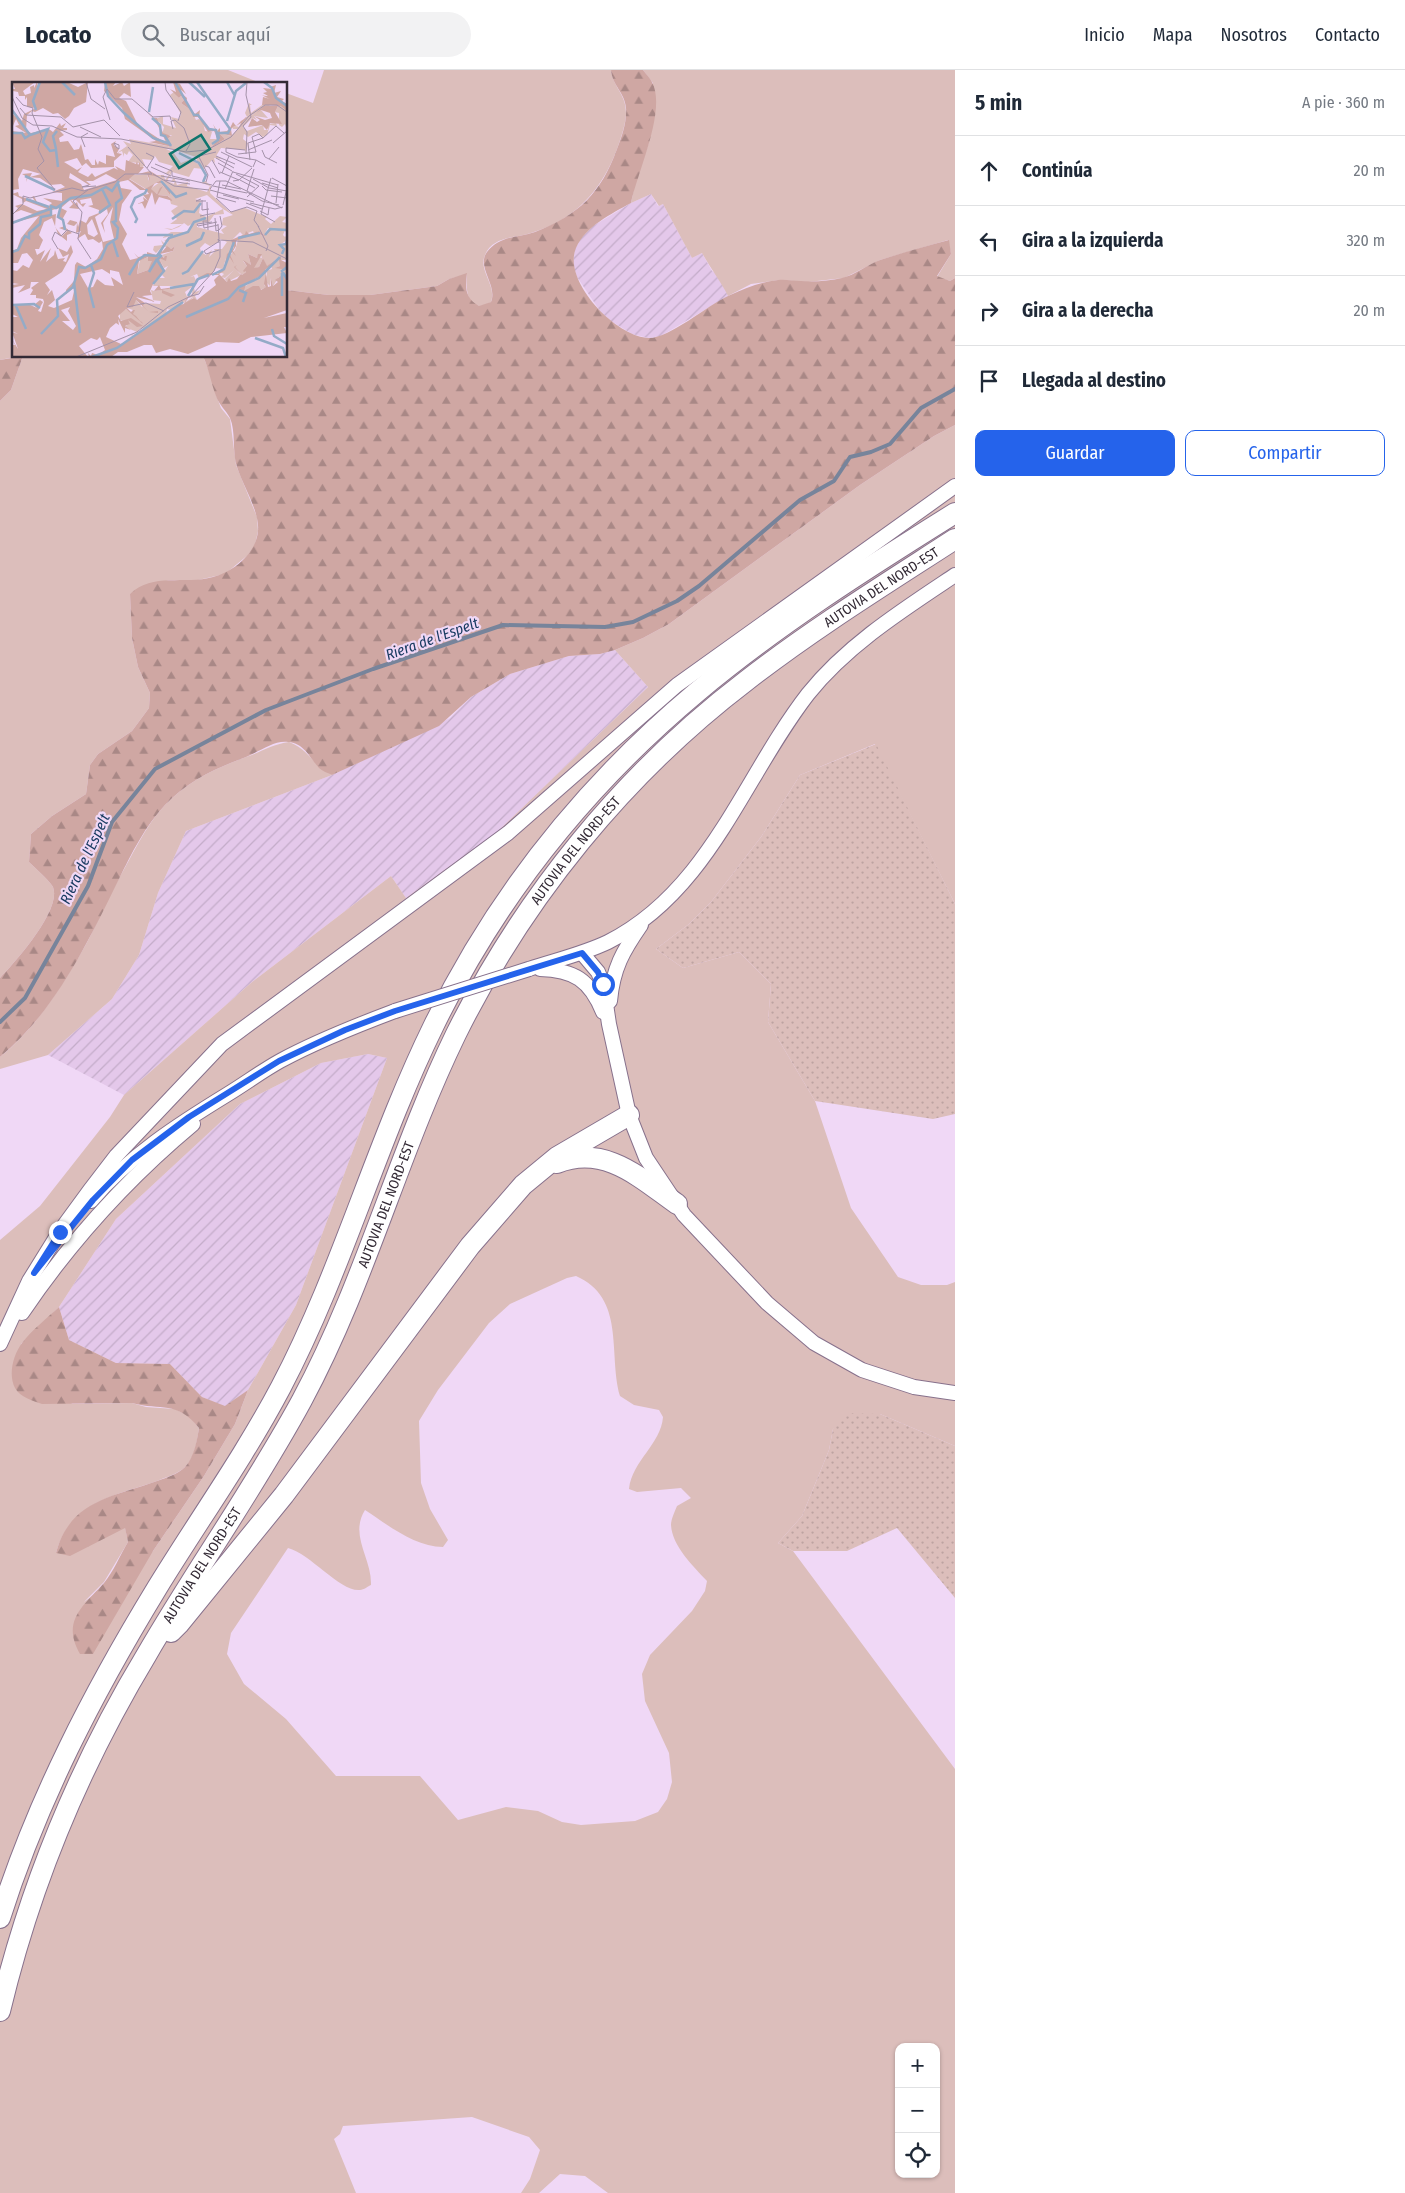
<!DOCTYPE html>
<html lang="es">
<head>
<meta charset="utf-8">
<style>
	:root { --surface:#fff; --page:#f2f2f3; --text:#1f2937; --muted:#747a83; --line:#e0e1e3; --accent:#2563eb }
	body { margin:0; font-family:"Fira Sans Condensed",sans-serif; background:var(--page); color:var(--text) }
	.controls { position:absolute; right:15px; bottom:15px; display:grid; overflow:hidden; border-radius:10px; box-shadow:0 1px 4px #0004 }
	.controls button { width:45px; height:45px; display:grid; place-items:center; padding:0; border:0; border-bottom:1px solid var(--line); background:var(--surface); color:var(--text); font:25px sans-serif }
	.stop { position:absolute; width:15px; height:15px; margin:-11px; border:4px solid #2563eb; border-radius:50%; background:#fff }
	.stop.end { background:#2563eb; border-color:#fff; box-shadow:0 1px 5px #0008 }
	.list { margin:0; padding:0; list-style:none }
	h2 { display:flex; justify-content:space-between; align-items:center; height:65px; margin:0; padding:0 20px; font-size:21px }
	h2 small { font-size:16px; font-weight:400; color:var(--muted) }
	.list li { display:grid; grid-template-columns:32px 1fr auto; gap:15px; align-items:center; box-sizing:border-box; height:70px; padding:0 20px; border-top:1px solid var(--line) }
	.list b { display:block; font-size:19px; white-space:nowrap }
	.list em { font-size:16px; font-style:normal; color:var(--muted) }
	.actions { display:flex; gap:10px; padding:15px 20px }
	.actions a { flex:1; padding:11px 0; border:1px solid var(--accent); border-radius:10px; text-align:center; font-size:18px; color:var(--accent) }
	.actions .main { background:var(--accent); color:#fff }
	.icon { flex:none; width:28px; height:28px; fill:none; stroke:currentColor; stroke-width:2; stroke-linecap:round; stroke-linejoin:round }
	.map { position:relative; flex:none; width:955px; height:2123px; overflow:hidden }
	header { display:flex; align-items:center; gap:30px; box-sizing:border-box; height:70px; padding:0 25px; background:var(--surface); border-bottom:1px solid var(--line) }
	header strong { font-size:24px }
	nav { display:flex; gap:28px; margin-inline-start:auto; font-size:18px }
	.search { width:350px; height:45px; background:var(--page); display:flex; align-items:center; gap:12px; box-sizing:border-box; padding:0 18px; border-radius:28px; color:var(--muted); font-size:19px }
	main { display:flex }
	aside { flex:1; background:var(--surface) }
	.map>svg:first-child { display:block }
</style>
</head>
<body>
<header>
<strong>Locato</strong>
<div class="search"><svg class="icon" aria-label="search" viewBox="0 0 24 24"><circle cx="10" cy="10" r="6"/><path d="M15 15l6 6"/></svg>Buscar aquí</div>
<nav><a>Inicio</a><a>Mapa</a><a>Nosotros</a><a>Contacto</a></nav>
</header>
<main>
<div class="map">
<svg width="955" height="2123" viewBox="0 0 955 2123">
	<defs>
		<pattern id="industrial-furrows" width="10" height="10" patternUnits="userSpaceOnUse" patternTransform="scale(1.25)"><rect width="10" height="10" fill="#e4c8ea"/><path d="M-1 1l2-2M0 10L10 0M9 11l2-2" fill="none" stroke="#c4acc9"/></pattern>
		<pattern id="forest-firs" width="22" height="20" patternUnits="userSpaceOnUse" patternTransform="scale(1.25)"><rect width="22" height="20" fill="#cfa7a3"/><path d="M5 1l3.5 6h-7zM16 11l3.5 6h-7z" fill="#a98886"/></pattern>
		<pattern id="park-dots" width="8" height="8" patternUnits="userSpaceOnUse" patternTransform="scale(1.25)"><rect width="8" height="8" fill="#dcbebb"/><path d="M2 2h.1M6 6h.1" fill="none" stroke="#bda3a1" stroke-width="1.8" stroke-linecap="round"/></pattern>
	</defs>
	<rect width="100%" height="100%" fill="#f0d8f6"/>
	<!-- industrial -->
	<g fill="url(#industrial-furrows)">
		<polygon points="651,124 658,136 663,134 692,188 702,183 712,201 718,205 728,226 661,266 648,268 632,264 611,251 600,241 577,207 573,193 575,179 582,167 593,156 631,133"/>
		<polygon points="615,580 648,617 498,761 406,828 391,806 252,912 124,1025 48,985 112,929 139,885 158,823 186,761 332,705 411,668 450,648 471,627 510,604 569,586 600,584"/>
		<polygon points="368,984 387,988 296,1235 248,1320 225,1337 202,1327 170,1294 116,1293 69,1270 59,1237 116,1149 240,1034 321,993"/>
	</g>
	<!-- grass -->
	<g fill="#dcbebb" fill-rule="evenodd">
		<polygon points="0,0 228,0 263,14 14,14 14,286 19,286 0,290"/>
		<path d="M324,0H611C613,18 627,24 626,45C625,56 621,68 617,79C602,120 575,150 531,163C516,168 493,166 485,185C478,201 497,215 491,232C468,246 465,219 467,204L449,209L437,216L370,225H329L286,220V23L313,33Z"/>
		<path d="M643,0H955V208L950,211L937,207L951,184L948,170L880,190L844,208L808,212L779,210L751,214L728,226C720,210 711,199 702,183L692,188L663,134L659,136L651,124L631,133L635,114L649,72L653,13Z"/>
		<path d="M23,286H203L213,311L216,325L221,338L230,349L236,395L257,447L258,461L255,475L248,485L225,504L198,510H169L130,524L132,568L138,597L150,623L149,638L132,661L98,684L90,695L86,724L52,746L31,764L29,792C35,798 50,811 53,817C62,840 15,892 0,908V331L11,320Z"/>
		<path d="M955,355V834L875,674L800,705L761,767L711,832L689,854L656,879L683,898L739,882L771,914L768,952L815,1031L851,1138L898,1207L921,1215H947L955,1212V1376L880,1344L833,1359L829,1380L802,1446L778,1473L793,1481L955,1699V2123H608L585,2106L560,2104L539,2123H521L530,2109L540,2080L529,2067L472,2047L343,2056L340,2064L334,2069L356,2123H0V1170L40,1136L110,1047L124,1025L252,912L391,806L406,828L498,761L648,617L615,580L643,568L669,554L860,415L934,366ZM368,984L387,988L296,1235L248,1320L235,1354L204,1406L153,1481L84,1532L104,1512L128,1472L125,1457L56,1483C70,1432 114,1426 157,1411C166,1407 178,1404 185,1397C195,1388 197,1370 199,1358L189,1346L175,1339L146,1337L132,1333L72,1334L21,1274L59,1237L116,1149L240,1034L321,993ZM576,1206C626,1228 608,1283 620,1326L634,1335L659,1340L663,1347C661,1374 632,1391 629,1419L637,1422L681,1418L691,1428L677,1436C675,1441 671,1449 671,1455C672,1476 694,1497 707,1511L705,1521L692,1541L650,1585L642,1604L645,1631L669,1683L672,1712L667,1729L658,1742L635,1751L581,1755L562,1752L538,1741L506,1737L458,1750L420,1706H336L286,1649L244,1614L227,1584L231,1563L288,1478C311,1484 340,1522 360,1520C364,1520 368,1516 371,1515C372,1488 349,1466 365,1440C388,1455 415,1477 443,1477L448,1470L430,1439L421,1413L419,1351L438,1320L489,1253L510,1234L567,1208ZM899,1977H936V2104H899Z"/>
		<path d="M289,672C311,681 312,695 332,705L186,761L158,823L139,885L112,929L48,985L0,999V987C36,958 62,916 85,876C97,855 105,833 117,812C132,786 145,756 165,735C188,711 216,698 246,687C261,682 273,674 289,672Z"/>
	</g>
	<!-- forest -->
	<g fill="url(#forest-firs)">
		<path d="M611,0H643C646,4 650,8 652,12C667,40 637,103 631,133C611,144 586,156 576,178C562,211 616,267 649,268C670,268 708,235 728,226C745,218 760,212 778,210C785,209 794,211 801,211C814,212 829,211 842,208C855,205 867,195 880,190C902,183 926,176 949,170L951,184L937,206L950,211L955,208V355L934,366L860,415L669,554L643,568L615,580L600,584L569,586L510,604L471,627L439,656L332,705C328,703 322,701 319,698C310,688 304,673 288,672C274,670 259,682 246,687C216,698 188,711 165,735C146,755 131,784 119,809C88,872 55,942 0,987V908C15,892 62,840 53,817C50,811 35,798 29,792L31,764L52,746L86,724L90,695L98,684L132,661L149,638L150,623L138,597L132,568L130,524C153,502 184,515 213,507C233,502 256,484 258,461C260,442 243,416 237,397C232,383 236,361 230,348C226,340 219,335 216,326C211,313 209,299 203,286H286V220L329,225H370L437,216L449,209L467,203C465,218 465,228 479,236L491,232C498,215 476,197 487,182C500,165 518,168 535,162C579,145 601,123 617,79C622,66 627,52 626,38C625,23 612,15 611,0Z"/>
		<polygon points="23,286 11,320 0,331 0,290"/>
		<path d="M59,1237L69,1270L116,1293L170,1294L202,1327L225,1336L248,1320L235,1354L204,1406L153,1481L93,1584H80C61,1551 83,1536 104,1513C114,1501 120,1485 128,1472L125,1458L70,1486L56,1483C70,1430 113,1427 157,1411C166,1408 178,1404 185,1397C194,1388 197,1370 199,1358C177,1330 161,1341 132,1333L42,1334C33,1331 20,1327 15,1318C8,1305 13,1285 22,1273C32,1260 46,1249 59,1237Z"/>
	</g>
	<!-- park -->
	<g fill="url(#park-dots)">
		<polygon points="876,674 955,834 955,1044 933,1049 815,1031 768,952 771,914 739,882 683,898 656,879 689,854 711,832 761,767 800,705"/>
		<polygon points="846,1343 880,1344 955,1376 955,1528 897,1458 847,1481 793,1481 778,1473 802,1446 829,1380 833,1359"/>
	</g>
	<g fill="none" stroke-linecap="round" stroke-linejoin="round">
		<!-- stream -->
		<polyline stroke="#77849b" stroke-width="4" points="0,952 25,928 88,816 112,752 155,699 266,640 373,599 503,555 605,557 633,552 677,531 699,516 800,430 834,411 850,387 871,382 890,374 921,338 955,319"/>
		<defs>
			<g id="tertiary">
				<polyline points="582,883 598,902 603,914 609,954 629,1045 646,1088 684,1145 767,1233 814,1273 862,1300 914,1317 955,1323"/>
				<path d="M529,899C556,890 583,884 608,872C709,821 743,708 808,624C847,575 904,539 955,505"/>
				<path d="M540,899C574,900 590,910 603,942"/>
				<path d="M610,931C613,898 623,881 641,855"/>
				<path d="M91,1131C129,1086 179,1054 228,1024C246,1013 262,1001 280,991C317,971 355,956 395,941"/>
				<path d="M22,1243C70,1172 127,1109 193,1054"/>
				<polyline points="0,1274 29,1211 60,1161 90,1120 116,1086 222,974 508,763 677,615 955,416"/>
			</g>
			<g id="motorway">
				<path d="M557,1093C605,1074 640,1108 677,1134"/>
				<polyline points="171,1562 179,1554 284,1425 470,1176 523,1115 557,1087 629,1045"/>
				<path d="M0,1848C37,1731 93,1623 157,1518C198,1451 244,1387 281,1317C342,1201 376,1073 434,955C497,826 587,714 697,622C777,555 867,498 955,443"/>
				<path id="s1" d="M0,1941C30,1815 80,1695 147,1584C197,1498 255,1417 302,1330C365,1213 398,1083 456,964C524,827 624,704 746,611C813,559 884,515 955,469"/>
			</g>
		</defs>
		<!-- tertiary casing -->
		<use href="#tertiary" stroke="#87718c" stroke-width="16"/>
		<!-- motorway casing -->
		<use href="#motorway" stroke="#87718c" stroke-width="22"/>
		<!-- tertiary -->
		<use href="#tertiary" stroke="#fff" stroke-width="14"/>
		<!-- motorway -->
		<use href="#motorway" stroke="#fff" stroke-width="20"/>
		<defs>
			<polyline id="tertiary-bridge" points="395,941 529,899"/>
		</defs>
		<!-- tertiary-bridge casing -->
		<use href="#tertiary-bridge" stroke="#87718c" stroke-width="16" stroke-linecap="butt"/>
		<!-- tertiary-bridge -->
		<use href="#tertiary-bridge" stroke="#fff" stroke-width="14"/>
	</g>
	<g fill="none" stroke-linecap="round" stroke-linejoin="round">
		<!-- route -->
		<polyline stroke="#2563eb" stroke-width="6" points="60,1162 34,1203 93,1130 132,1090 189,1047 279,991 345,960 395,941 582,883 598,902 603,914"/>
	</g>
	<g text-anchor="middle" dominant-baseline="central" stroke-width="4.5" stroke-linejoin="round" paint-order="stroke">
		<!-- street labels -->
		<g font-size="14" fill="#332a35" stroke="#f0d8f6">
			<text stroke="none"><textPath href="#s1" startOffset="1708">AUTOVIA DEL NORD-EST</textPath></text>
			<text stroke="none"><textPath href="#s1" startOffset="1302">AUTOVIA DEL NORD-EST</textPath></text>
			<text stroke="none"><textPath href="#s1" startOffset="898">AUTOVIA DEL NORD-EST</textPath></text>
			<text stroke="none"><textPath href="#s1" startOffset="492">AUTOVIA DEL NORD-EST</textPath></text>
		</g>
		<!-- water labels -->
		<g font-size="15" font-style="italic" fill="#193b61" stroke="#f0d8f6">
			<text transform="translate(432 569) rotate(-20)">Riera de l'Espelt</text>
			<text transform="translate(85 789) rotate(-65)">Riera de l'Espelt</text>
		</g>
	</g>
	<!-- overview -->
	<g transform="translate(12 12)">
		<rect width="275" height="275" fill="#f0d8f6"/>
		<path d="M162,10L167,16L169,14L172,18L169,21L180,29L184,38L187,37L191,41L193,49L200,50L198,57H206L199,66L213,57L207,51L219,54L226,47H221L220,43L227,45L235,35L233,31L237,21L240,23H238L239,31L250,23L259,21L267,22L264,19L251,20L258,18L250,13L263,16L259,17L264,19L271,25H274V45L273,42L270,45L267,43V31L263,30L266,24L260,22L240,33L249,28L256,36L242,34L245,38L240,36L231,45L235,49L251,43L252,48H256V42L264,41L265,44L258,43L255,53L259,58L255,53L251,55L244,50L236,55L232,52L231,57L236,61L234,71L233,68L209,66L204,74L210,77L202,76L203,81L200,78L192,87L182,86L177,95L160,90L155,99L162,102L163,99L159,100L162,95L165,103L176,100L175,104L195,110L198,104L190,101L192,98L199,104L198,111L218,130L233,126L255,135L253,137L259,142L268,134L275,135L270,140L275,141V152L273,148L271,153L273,155L275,153V158L269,162H275V178H269L268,174L252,187L250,183L254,184L251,176L247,185L241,187L249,186L251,190L236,189L247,175L250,176L249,173L245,176L236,172L239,183L231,179L235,184L234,190L230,193L223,186L229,193L215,200L213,197L222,188L213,196L209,195L212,192L208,190L212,188L214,176L211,187L204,186L200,192L187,196L185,192L178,195L182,194L185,201L176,203L181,202L183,210L189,208L183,214L185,218L181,216L178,219L173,222L172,221L181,215L176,216L180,212L181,204L173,210L176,217L160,230L156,232L160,228L155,227L154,232L137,245L128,247L125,250L120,253L122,255L119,253L98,262L125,250L113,245L118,241L108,238V230L114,227L121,232V228L115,226L124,218L130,225L133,221L148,222L149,219L139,218L132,216L141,218L139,208L142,209L175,204H141L145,196H153L150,193L156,184L152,186L147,176L153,177L150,173L161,169L163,164L159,167L151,164L144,171L141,168L142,164L151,163L149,158L154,163L156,160L152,159L159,154L150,156L159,150H176L182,141L176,144L172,141L171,142L167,145L159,148L152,146L160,147L171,142H158L165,137L159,129L166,124L159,122L157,114L146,113L147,109L145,112L138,107L148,100L158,113L156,105L149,98L134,107L121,99L116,96L118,91L125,88L122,84L127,85V81L116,80L121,73L117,69L115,73L112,71V75L110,69L105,71L115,64L111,59L119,62L117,57L161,65L154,58L160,53H150L152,45L144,37L151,34V42L164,46L159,35L167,37L169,32L158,13ZM154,67H160L184,75L186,82L179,77L169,81L161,70ZM143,74L147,80L161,84L154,91L150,89L156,93L159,89L157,93L153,98L152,93H137V99L135,92L120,93L133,83L130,77L140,78ZM195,113L211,127L194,135L187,131L189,119L183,117ZM211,127L221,133L211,136L210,143L215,144L209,148L212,152L185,145V141L197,140L202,133L212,132ZM256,146L272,148H258L251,154L246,151L227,155L223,168L217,174L222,167L220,158L228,150L231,153L241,149L242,151L247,149L252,153ZM208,157L215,160L210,167H202L203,169L197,175L200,168L194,173L189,170L188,166L193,161L198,164L207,160ZM137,175L136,179H141L136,188L125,192L128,178ZM267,177L272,182L264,186H275V197L271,200L267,201V195L261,204L259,196L258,204L255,201L252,203L255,205L248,208L246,205L241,209L238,205L245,214L236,211L234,214L237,207L233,210L231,206L232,211L228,208L251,192L254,191L255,195V192L254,189L260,187L259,184Z" fill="#dcbebb" fill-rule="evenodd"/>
		<path d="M0,0H23L11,9L13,13L19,11L18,5L22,3V6L25,0V4L26,0H55L66,5L76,0L74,20L62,26L57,34L53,37L46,31L41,32L31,26L23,30L20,29L15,33L14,48L19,51L37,47L34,45L41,50L48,41L49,44L54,41L51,46H55V48L48,49L52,53L47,56L48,60L56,59L62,68L67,67L69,62L73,78L76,77L80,83H83V77L86,83L87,79L94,82V73L103,75L99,62L104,59L102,63L107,67L105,71L110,72L102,79V85L79,86L74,81L70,84L65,76L52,80L65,88L70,85L66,90L76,95L80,91L83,95L102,86L106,88L103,84L113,89L114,78L124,82L125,79L126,83L128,80V85H132L126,92L138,89L148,95L137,93L138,99L135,92H123L117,97L133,107L149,98L158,108V113L149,101H143L139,107L145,112L148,106L151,104L146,113L156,114L161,119L147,115L143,123L140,110L133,127L130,121L125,122L132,119L131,115L136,119L131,113L137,112L134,108H128L116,98L107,100L109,106L120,108L110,122L107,138L115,152L110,162L118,178L126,176L122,171L126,175L133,174L130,172L135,173V170L144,173L151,165L150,170L155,164L159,167L163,164L161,169L148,172L152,176L153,174H155L154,179L147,176L153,189L143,198L138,209L140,213L130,214L144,220L124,215L133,221L131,224L137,230L146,229V231L137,230L124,218L121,225L115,226L119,230L121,228H123L121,232L124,234L128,239L130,240L131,242L114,227L106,234L109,239L119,236L131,244L125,245L116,238L118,242L113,244L119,248L113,246V251L106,237L107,243L104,241L98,246L94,255L109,262L122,255L166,223L172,222L181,203L150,208L163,213L159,215L150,211V208L142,209L147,203L149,207L183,202L184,197L195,191L206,192L207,190L212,188L215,172L222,166L219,158L233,152L234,149L237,152L247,149L252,153L258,147L262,146L271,150L261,147L252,154L245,151L224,159V164L221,169L224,174L220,170L218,173L220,177L222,182L217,174L212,189L207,192L215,200L217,196L219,199L225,197L229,192L222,185L225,183L223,185L230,193L234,190V189L232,190L231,189L235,184L231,178L239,183L236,172L245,176L246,172H250L242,186L247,185L251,176L255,184L269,174V178L275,181V186L270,189L275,197V228L252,236L275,231V245H272L275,251L239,255L227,261L204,260L176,272L158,267L144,271L140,263H132L115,270H106L99,275H77L76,271L79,274L80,271L86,273L93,268L88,255L85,258L79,256L67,264L76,275H0V263H3L0,257L6,267L0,250L6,252L0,249V235H6L0,232V222H16L25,226L22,223L28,218L31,220L26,229L29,230L32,220L31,217L24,216V213H18L21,208L19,206L27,200H19L18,206L6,211L13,203L0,206V203L7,202L0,201V188L5,189L11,183L17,186L21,178L15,171L10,172L6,181H0V169L5,167L9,156L27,134L0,141L21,132L9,128L2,131L6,126L3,124L10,122L25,129L35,127L14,119L11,121L10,117L0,112L6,110L7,114L23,119L20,115L22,114L25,120L36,125L40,121L31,116L50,119V111L40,110L53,105L49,102L38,103L28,96L16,95L14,100L15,95L10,92L20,91L18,95L29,92L11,87L6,97L7,107L0,108V49L14,51L3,44L7,43L4,37L0,46V31L11,42L0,27L10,39L12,32L24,26L15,25V15L13,18V14H7L6,10L1,9L0,13V7H3ZM58,91L77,103H79L74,99H81L94,92L105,98L72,108L69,102L57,96ZM79,116L81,123L76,124L87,128V131L77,135L74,141L68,138L66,145L65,140L58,138L55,142L62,144L65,141L64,151L69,149L65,157L73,152L76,158L81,157L87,161L90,159L91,167L85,177L74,185L65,180L63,183L62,199L54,208V212L63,205L60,218L42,226L36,224L43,218L40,208L35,213L38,208L33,201L50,190L61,170L59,163L55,170L46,166L51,175L57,172L54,180L51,179L53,176L46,177L43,168L42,173L34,180L39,166L28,180L33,168L25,173L23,167H27L31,158L27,153L32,140L40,136L46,152L55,159V153L60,151L54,146L51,136L55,129L49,126L58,118L61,122L57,126L67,127L65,120L63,122L59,118H64L71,125L74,121L69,122L68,118ZM101,125L98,140L102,157L91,160L83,135L95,127L96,132L89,141L93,151L91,141ZM48,126L46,136L50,137L53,144L47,146L55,149L50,154L43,145L44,132L40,133V128ZM80,137L86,152L82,155L76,152L75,143ZM136,175V179H140L136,188L125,192L127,179ZM267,177L268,184L263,186L270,187L269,194L263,198L266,200L261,204L259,196V204L256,205L253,188ZM90,187L98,192V188L107,190L111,203L99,195L102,204L93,203L85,197L81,205L76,206L68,192ZM254,191L252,202L254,205L249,208L247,204H241L232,209L234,202ZM195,193H207L202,198L204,203L185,218L182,216L173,221L186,198ZM58,225L56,229L64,244L61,248L50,239H58L49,228ZM93,0H104L101,4L110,0L112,4L118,0L119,15L112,11L107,16L114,19L126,43L155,62L144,40L133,28L141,36H145L151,51L159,54L154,58L161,65L137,60L144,59L113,37L110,26L92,9ZM161,0L168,2L174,12L169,8V11L175,16L174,21L183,32L188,28L187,35L197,47H203L201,42L205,49L208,46V50L215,49L217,47L214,39L218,46L221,40L224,44L229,39L232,37L234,35H235L226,47L229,41L224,44H222L219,47L220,54L207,51L213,57L199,66L206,57L202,49L196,50L186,35H181L180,29L169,21L172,18L169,14L167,16L158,7L164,10ZM252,0L258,5L264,3L262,11L269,9L265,15L272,17L270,19L275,22V29L269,24L250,23L251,15L258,17L252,14H256L251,11L255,10L251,6L260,7ZM252,24H266L263,30L270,42L258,41L255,48L250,43L236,45L240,36L245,40L248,38L242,34L253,38L260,36L258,31L249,28L244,31Z" fill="#cfa7a3" fill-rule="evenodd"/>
		<path fill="none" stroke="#94abc7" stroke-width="2.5" d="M50,0L63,13M93,0L96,14L112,31L141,56L158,62M163,0L182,33H186L197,47L204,48L206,58L200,62M177,0L193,15M185,0L218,47L216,51H206L207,57M215,0L223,14M252,0L260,6L264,16L275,24M0,28L18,53L36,47L31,60L38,69L44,68L46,85M24,28L21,19L28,0M137,30L141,5M140,36L148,43L149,53L153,54L159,64M215,39L224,9L234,1M0,51H10L13,56L18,53M44,67L41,54L45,49M167,71L187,81L194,93L191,100M13,94L43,108M149,99L164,115L175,111M14,117L37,125M49,123L46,135L51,138L53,148M87,131L98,123L90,107M160,137L172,129L182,130L189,121M0,141L38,127M123,141L125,137L119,125L123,116L133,111L135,107M135,153H161M253,153L258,147L275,148M226,156L248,151M101,159L106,175M174,164L189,157L192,150M0,170L6,168L13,154L17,156V151L28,142L29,135L39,133V124L44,126L59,116L79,113L94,105L100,109L107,99M270,172L272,167L268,163L274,162L275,158M79,183L82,191L77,207L82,226M275,185L270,189L275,197M137,190L145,177M170,192L176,189L191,169M117,193L126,178L133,173L145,174L157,156L176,150L182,140L194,136M200,193L212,187L222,160M62,200L68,251M141,202L152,189L145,178L149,174L147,172M158,206L182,202M227,208L234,211L231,220M176,214L186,197L197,193M270,214V191M0,223L22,222L28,226M4,224L14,247M174,235L216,217L227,205L247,196L268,175M260,247L262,254L275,262M29,252L46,234L45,218L61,205L67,185L73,186L89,177L95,163L105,156L106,146L101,140L104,139V121L110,116L106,102M243,256L271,266L274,275M80,275L105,266L171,220"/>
		<path fill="none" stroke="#a492a9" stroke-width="1" d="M74,0L79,17L93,27M153,0L154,8L169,30L166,39M0,15L10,36L21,43L40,44L65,55L109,57L174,70L195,68L219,55L237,34L253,23H265L275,30M4,15L11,23L21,26L20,31M8,26L14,33L49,35L61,45L92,38L108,54M20,31L30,55L26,67L32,79L25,86L43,108M98,38L91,15L95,7L103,17H120L141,35L158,34L159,38M68,45L89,55M161,47L159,39L163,38L172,46L178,62L174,69M251,56L264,44L272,51M102,61L107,63V67L104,65ZM261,61L275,49M73,65L69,55L76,51M236,68L260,58M250,68L253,75L265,81M209,70L240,85M244,70L240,55L247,52L251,56M134,71L142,75L135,86M226,72L244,70M234,72L235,50L231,44L239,35L234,13L235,0M187,74L204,70M204,74L223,82M187,75L196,93L194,100M225,75L214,70V66L233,68M225,75L244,78M204,76L222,86M257,77L267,65M200,78L208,92M238,78L236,61L251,56M206,81L220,89M143,82L160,89V94M193,84L197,85L203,96M139,85L159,94M241,85L244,78L253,83M208,90L227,98M221,90L266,103M210,91L217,74M141,92L162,104L197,108M224,92L247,104M149,94L178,99M160,94L200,103M260,96L275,104M241,97L257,106L275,109M152,98L178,102M228,98L243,106M221,99L227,98L240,86M250,101L266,106M77,103L70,105L84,104M210,103L229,107M201,104L235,111M250,104L254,108L270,110M198,107L204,99H214L270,126M213,107L221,89M76,108L61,119L70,130L66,157L79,177M198,108L242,120M235,109L242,87M235,110L250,119L267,123M211,113L227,117M259,114L275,116M205,115L224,120M205,115L208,99M235,115L247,104M204,116L219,130L235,125L245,129M189,117L184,119H194M190,118V128L197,127M195,120L196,148M234,121L250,127M238,121L263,127L271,125M264,121L266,102M271,123L275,106M245,129L242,138L247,145M248,129L256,133L257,126M249,132L259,96M249,132L263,140M0,133L11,122V114L18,116L60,106L72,109L103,100L113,92H140L116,65M188,134L203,131M203,136L204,149L207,148M195,139H191L192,146L206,143M206,142L207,157M186,144L205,140M186,144L185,142L200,140M246,144L256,164L254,169M207,148L210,144L208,134M207,158L241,160L275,177M206,160L192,169L194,172L207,168M46,167L40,157L43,150L49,154L55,148L67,152M122,210L115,225L134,221L152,229M179,214L187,212L192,204M64,275L125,250L156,225L179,214L202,189L208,175V159L206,157L207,161"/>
		<path fill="#0f766e" fill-opacity="0.15" stroke="#0f766e" stroke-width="2.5" d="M189,53L198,67L167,86L158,72Z"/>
		<rect width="275" height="275" fill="none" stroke="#332a35" stroke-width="2.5"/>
	</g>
</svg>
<div class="controls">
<button>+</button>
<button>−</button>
<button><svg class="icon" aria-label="locate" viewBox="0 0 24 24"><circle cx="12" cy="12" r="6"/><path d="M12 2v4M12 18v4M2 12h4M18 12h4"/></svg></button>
</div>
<div class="stop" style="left:603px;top:914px"></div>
<div class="stop end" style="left:60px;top:1162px"></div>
</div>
<aside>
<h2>5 min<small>A pie · 360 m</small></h2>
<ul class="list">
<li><svg class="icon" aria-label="ahead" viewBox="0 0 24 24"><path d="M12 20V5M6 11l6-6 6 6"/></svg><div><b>Continúa</b></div><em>20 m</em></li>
<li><svg class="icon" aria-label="left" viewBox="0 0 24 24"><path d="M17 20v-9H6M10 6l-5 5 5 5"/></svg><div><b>Gira a la izquierda</b></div><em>320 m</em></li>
<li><svg class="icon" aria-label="right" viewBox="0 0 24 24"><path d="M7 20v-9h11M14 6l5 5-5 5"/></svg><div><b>Gira a la derecha</b></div><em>20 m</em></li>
<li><svg class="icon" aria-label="arrive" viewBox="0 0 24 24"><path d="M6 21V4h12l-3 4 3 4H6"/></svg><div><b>Llegada al destino</b></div></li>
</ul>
<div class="actions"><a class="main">Guardar</a><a>Compartir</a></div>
</aside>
</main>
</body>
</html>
